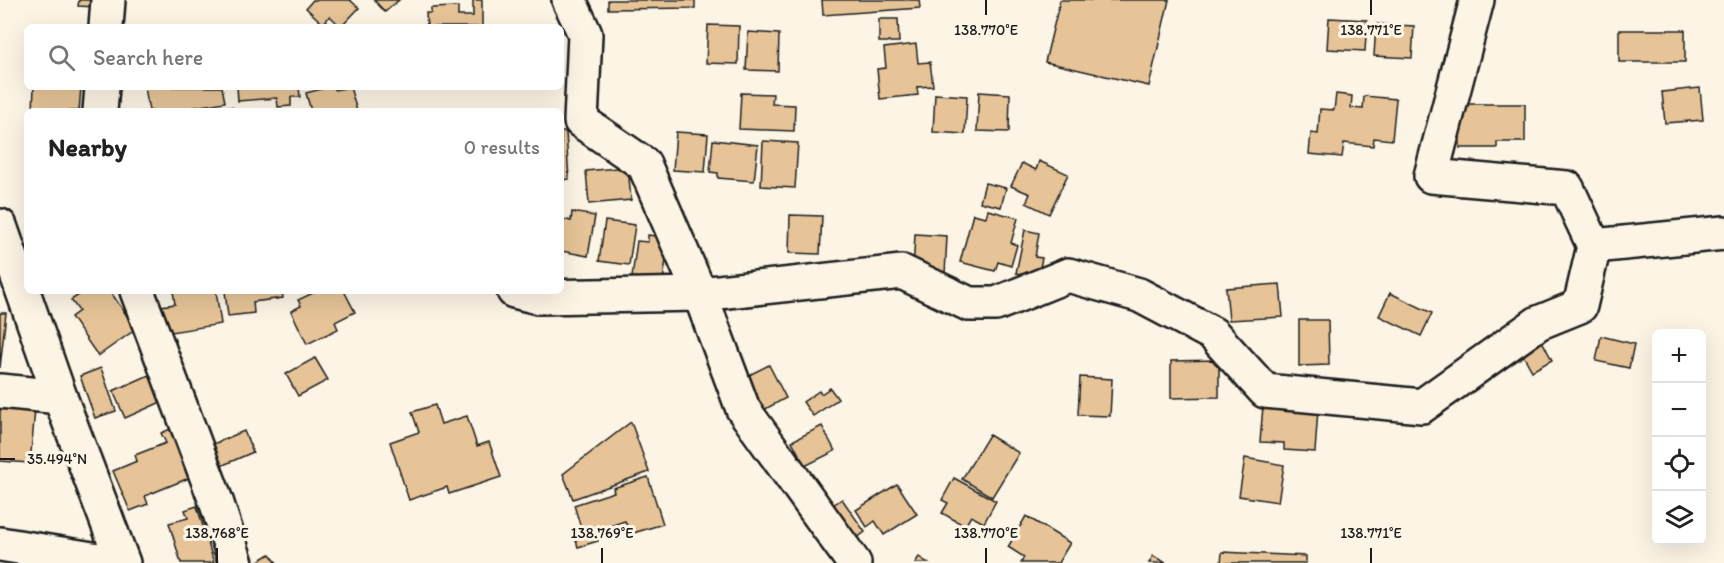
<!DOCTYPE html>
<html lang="en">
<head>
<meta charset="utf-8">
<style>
	:root { --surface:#fff; --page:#f6f6f6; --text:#222; --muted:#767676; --line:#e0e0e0 }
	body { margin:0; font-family:Itim,sans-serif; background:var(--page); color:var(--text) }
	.controls { position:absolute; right:18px; bottom:18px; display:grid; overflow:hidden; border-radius:9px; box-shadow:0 6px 24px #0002 }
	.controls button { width:54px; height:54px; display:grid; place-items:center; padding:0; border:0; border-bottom:2px solid var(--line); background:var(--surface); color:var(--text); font:30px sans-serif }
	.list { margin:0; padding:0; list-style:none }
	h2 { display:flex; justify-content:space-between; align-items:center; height:78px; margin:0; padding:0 24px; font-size:26px }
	h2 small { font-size:20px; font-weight:400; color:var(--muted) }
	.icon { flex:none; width:33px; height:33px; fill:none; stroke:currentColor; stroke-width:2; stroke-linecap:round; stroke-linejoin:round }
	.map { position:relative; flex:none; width:1724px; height:563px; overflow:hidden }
	.search { position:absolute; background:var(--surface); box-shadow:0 6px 24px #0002; left:24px; top:24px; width:540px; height:66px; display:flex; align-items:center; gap:15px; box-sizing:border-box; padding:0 21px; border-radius:9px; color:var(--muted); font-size:22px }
	.panel { position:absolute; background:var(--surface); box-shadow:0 6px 24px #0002; left:24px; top:108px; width:540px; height:186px; border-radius:9px }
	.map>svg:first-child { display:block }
</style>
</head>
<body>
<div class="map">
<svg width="1724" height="563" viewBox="0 0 1724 563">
	<rect width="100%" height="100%" fill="#fcf5e5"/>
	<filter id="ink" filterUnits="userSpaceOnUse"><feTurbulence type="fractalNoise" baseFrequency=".0167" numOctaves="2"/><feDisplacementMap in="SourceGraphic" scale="12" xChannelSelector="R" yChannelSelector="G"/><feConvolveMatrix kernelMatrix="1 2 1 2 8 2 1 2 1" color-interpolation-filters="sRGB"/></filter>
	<g filter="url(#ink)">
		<!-- building -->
		<g fill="#e6c498" stroke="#1c1c1c" stroke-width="1.5">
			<polygon points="79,0 97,0 96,7 78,6"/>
			<polygon points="313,0 350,0 359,8 341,27 330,16 323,24 306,8"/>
			<polygon points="374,0 399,0 385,12"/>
			<polygon points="473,0 482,0 482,27 427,27 426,13 431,13 431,8 458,7 458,16 473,16"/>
			<polygon points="608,0 695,0 695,8 608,9"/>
			<polygon points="822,0 919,0 920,8 823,15"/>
			<polygon points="1060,0 1169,0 1149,86 1045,62"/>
			<polygon points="1329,18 1367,20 1365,51 1327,49"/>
			<polygon points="879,19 898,19 899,42 879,42"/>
			<polygon points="1376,24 1414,26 1412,58 1374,56"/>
			<polygon points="708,25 739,26 738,64 706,63"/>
			<rect x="1619" y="30" width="66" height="32"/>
			<polygon points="748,32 779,34 778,71 746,70"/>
			<polygon points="916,44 918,63 930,62 933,86 917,87 918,95 880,99 877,69 886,68 884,48"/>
			<polygon points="34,87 81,87 79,111 33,111"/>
			<polygon points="145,87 222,87 225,102 171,111 149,111"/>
			<polygon points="237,87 299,87 300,97 291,97 291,106 278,107 277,98 238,101"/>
			<polygon points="329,87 334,87 335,90 350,87 357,111 311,111 306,93"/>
			<polygon points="1700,88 1703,120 1665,123 1662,92"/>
			<polygon points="979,92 1010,94 1009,132 977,131"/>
			<polygon points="741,93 773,94 772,104 795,105 794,131 739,129"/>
			<polygon points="935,94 967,96 965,134 933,132"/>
			<polygon points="1336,94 1352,96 1351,108 1363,109 1364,96 1396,99 1392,140 1374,138 1373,146 1344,143 1342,157 1309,154 1311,133 1318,134 1320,109 1334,110"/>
			<polygon points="1460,104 1525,104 1525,142 1497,142 1497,148 1460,148"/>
			<polygon points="232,107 232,111 195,111"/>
			<polygon points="561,132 566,132 569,179 561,180"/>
			<polygon points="676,132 708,134 705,172 673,170"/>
			<polygon points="713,140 758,145 754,181 718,178 718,173 710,172"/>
			<polygon points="763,141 798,143 795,188 761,186"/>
			<polygon points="1039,161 1068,174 1049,214 1026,203 1030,194 1011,186 1022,163 1036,170"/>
			<polygon points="628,167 631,200 589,204 586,171"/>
			<polygon points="985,183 1006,188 1001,207 980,202"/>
			<polygon points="988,210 1018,218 1011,243 1017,245 1011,266 998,262 995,271 960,262 973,214 986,217"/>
			<polygon points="572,212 595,216 588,256 561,251 563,219 571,221"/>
			<polygon points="790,215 822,216 820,254 789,253"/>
			<polygon points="605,221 635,225 629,265 599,261"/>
			<polygon points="1025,230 1039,233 1035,257 1042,258 1038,278 1016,273"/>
			<polygon points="915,234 947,236 945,274 913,273"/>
			<polygon points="648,235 669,238 663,281 632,277 637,241 648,242"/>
			<polygon points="1280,284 1283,317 1229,320 1226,288"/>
			<polygon points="85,291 110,291 136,329 98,356 71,317 79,311 71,300"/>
			<polygon points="173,291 216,291 221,324 165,333 161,306 175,304"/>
			<polygon points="225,291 282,291 283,298 253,302 254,313 228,316"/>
			<polygon points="317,291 344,291 355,312 335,322 338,329 307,344 291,311 301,306 298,300"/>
			<polygon points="1390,293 1432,313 1421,336 1379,316"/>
			<polygon points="0,313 6,313 0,368"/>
			<polygon points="1299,320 1328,320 1329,365 1299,366"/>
			<polygon points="1601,336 1634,344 1629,368 1596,361"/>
			<polygon points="1541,339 1552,360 1532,371 1521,351"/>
			<polygon points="315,358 328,380 298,396 286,374"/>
			<polygon points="1219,360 1219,397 1171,398 1171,361"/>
			<polygon points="769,365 786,398 758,413 741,379"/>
			<polygon points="101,368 116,411 95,418 80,376"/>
			<polygon points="156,372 168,399 125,418 113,391"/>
			<polygon points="1080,377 1112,379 1110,416 1078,415"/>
			<polygon points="830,388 838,399 813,416 803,402 819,391 821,394"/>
			<polygon points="435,405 441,424 467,416 477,446 489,442 501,477 449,494 447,487 409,500 390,442 419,432 412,412"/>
			<polygon points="1263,406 1318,409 1315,452 1284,450 1284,443 1260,442"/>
			<polygon points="0,407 35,410 30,463 0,461"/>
			<polygon points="631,422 649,472 573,499 563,474"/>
			<polygon points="177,426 188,452 180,455 189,478 145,496 148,504 130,511 113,471 137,461 135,455 166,443 161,433"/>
			<polygon points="822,426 835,451 805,466 792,441"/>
			<polygon points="244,431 253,452 221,466 211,445"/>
			<polygon points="989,435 1019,453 992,497 962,479"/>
			<polygon points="1245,458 1284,465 1278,502 1239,496"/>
			<polygon points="648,477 663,524 630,534 625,521 595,531 598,541 578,547 573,531 581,528 574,505 614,492 613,488"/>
			<polygon points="954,478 996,501 984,523 971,516 965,526 942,513 948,503 942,500"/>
			<polygon points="897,484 917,514 884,535 875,521 867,527 856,510"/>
			<polygon points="842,499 865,532 850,543 827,509"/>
			<polygon points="197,506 214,563 181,563 169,523 188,518 185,510"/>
			<polygon points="1026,516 1070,543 1058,563 1021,563 1024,557 1008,547"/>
			<polygon points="1222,552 1306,556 1306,563 1221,563"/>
			<polygon points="270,554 277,563 255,563"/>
			<polygon points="1153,556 1166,563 1149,563"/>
			<polygon points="919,557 928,563 915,563"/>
		</g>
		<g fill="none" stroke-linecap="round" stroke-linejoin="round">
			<defs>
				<g id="minor">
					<polyline points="569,0 585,34 581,121 644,164 700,294 743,409 854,563"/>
					<polyline points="106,27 108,0"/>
					<polyline points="100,111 102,87"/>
					<polyline points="1594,246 1724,233"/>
					<polyline points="137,291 216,501 236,563"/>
					<polyline points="514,291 538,297 700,294 902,272 969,304 996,304 1068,275 1139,295 1213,334 1265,391 1422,406 1538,323 1580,306 1594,246 1567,188 1431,176 1477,0"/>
					<polyline points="0,391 60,397"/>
					<polyline points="0,544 117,563"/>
				</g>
				<polyline id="major" points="0,226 60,397 123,563"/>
			</defs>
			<!-- minor casing -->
			<use href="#minor" stroke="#1c1c1c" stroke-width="38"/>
			<!-- major casing -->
			<use href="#major" stroke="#1c1c1c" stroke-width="38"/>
			<!-- minor -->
			<use href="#minor" stroke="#fcf5e5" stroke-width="33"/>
			<!-- major -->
			<use href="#major" stroke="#fcf5e5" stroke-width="33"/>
		</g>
	</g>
	<!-- ticks -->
	<path fill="none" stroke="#1c1c1c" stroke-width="2" d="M986,0V15M1371,0V15M0,459H15M217,548V563M602,548V563M986,548V563M1371,548V563"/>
	<g font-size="15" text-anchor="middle" fill="#1c1c1c" stroke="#fcf5e5" stroke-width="6" stroke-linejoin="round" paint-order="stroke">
		<text x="986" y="35">138.770°E</text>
		<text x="1371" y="35">138.771°E</text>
		<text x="57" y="464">35.494°N</text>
		<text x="217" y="538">138.768°E</text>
		<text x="602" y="538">138.769°E</text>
		<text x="986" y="538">138.770°E</text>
		<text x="1371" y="538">138.771°E</text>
	</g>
</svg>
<div class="controls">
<button>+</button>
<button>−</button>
<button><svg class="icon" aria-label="locate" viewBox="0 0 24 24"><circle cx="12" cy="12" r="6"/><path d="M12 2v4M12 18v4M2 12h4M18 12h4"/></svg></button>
<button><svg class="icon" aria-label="layers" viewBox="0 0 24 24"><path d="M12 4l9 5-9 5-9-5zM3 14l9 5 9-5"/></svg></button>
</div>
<div class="search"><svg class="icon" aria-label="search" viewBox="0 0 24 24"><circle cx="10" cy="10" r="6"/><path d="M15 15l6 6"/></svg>Search here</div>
<section class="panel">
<h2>Nearby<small>0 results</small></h2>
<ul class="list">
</ul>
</section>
</div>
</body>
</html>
